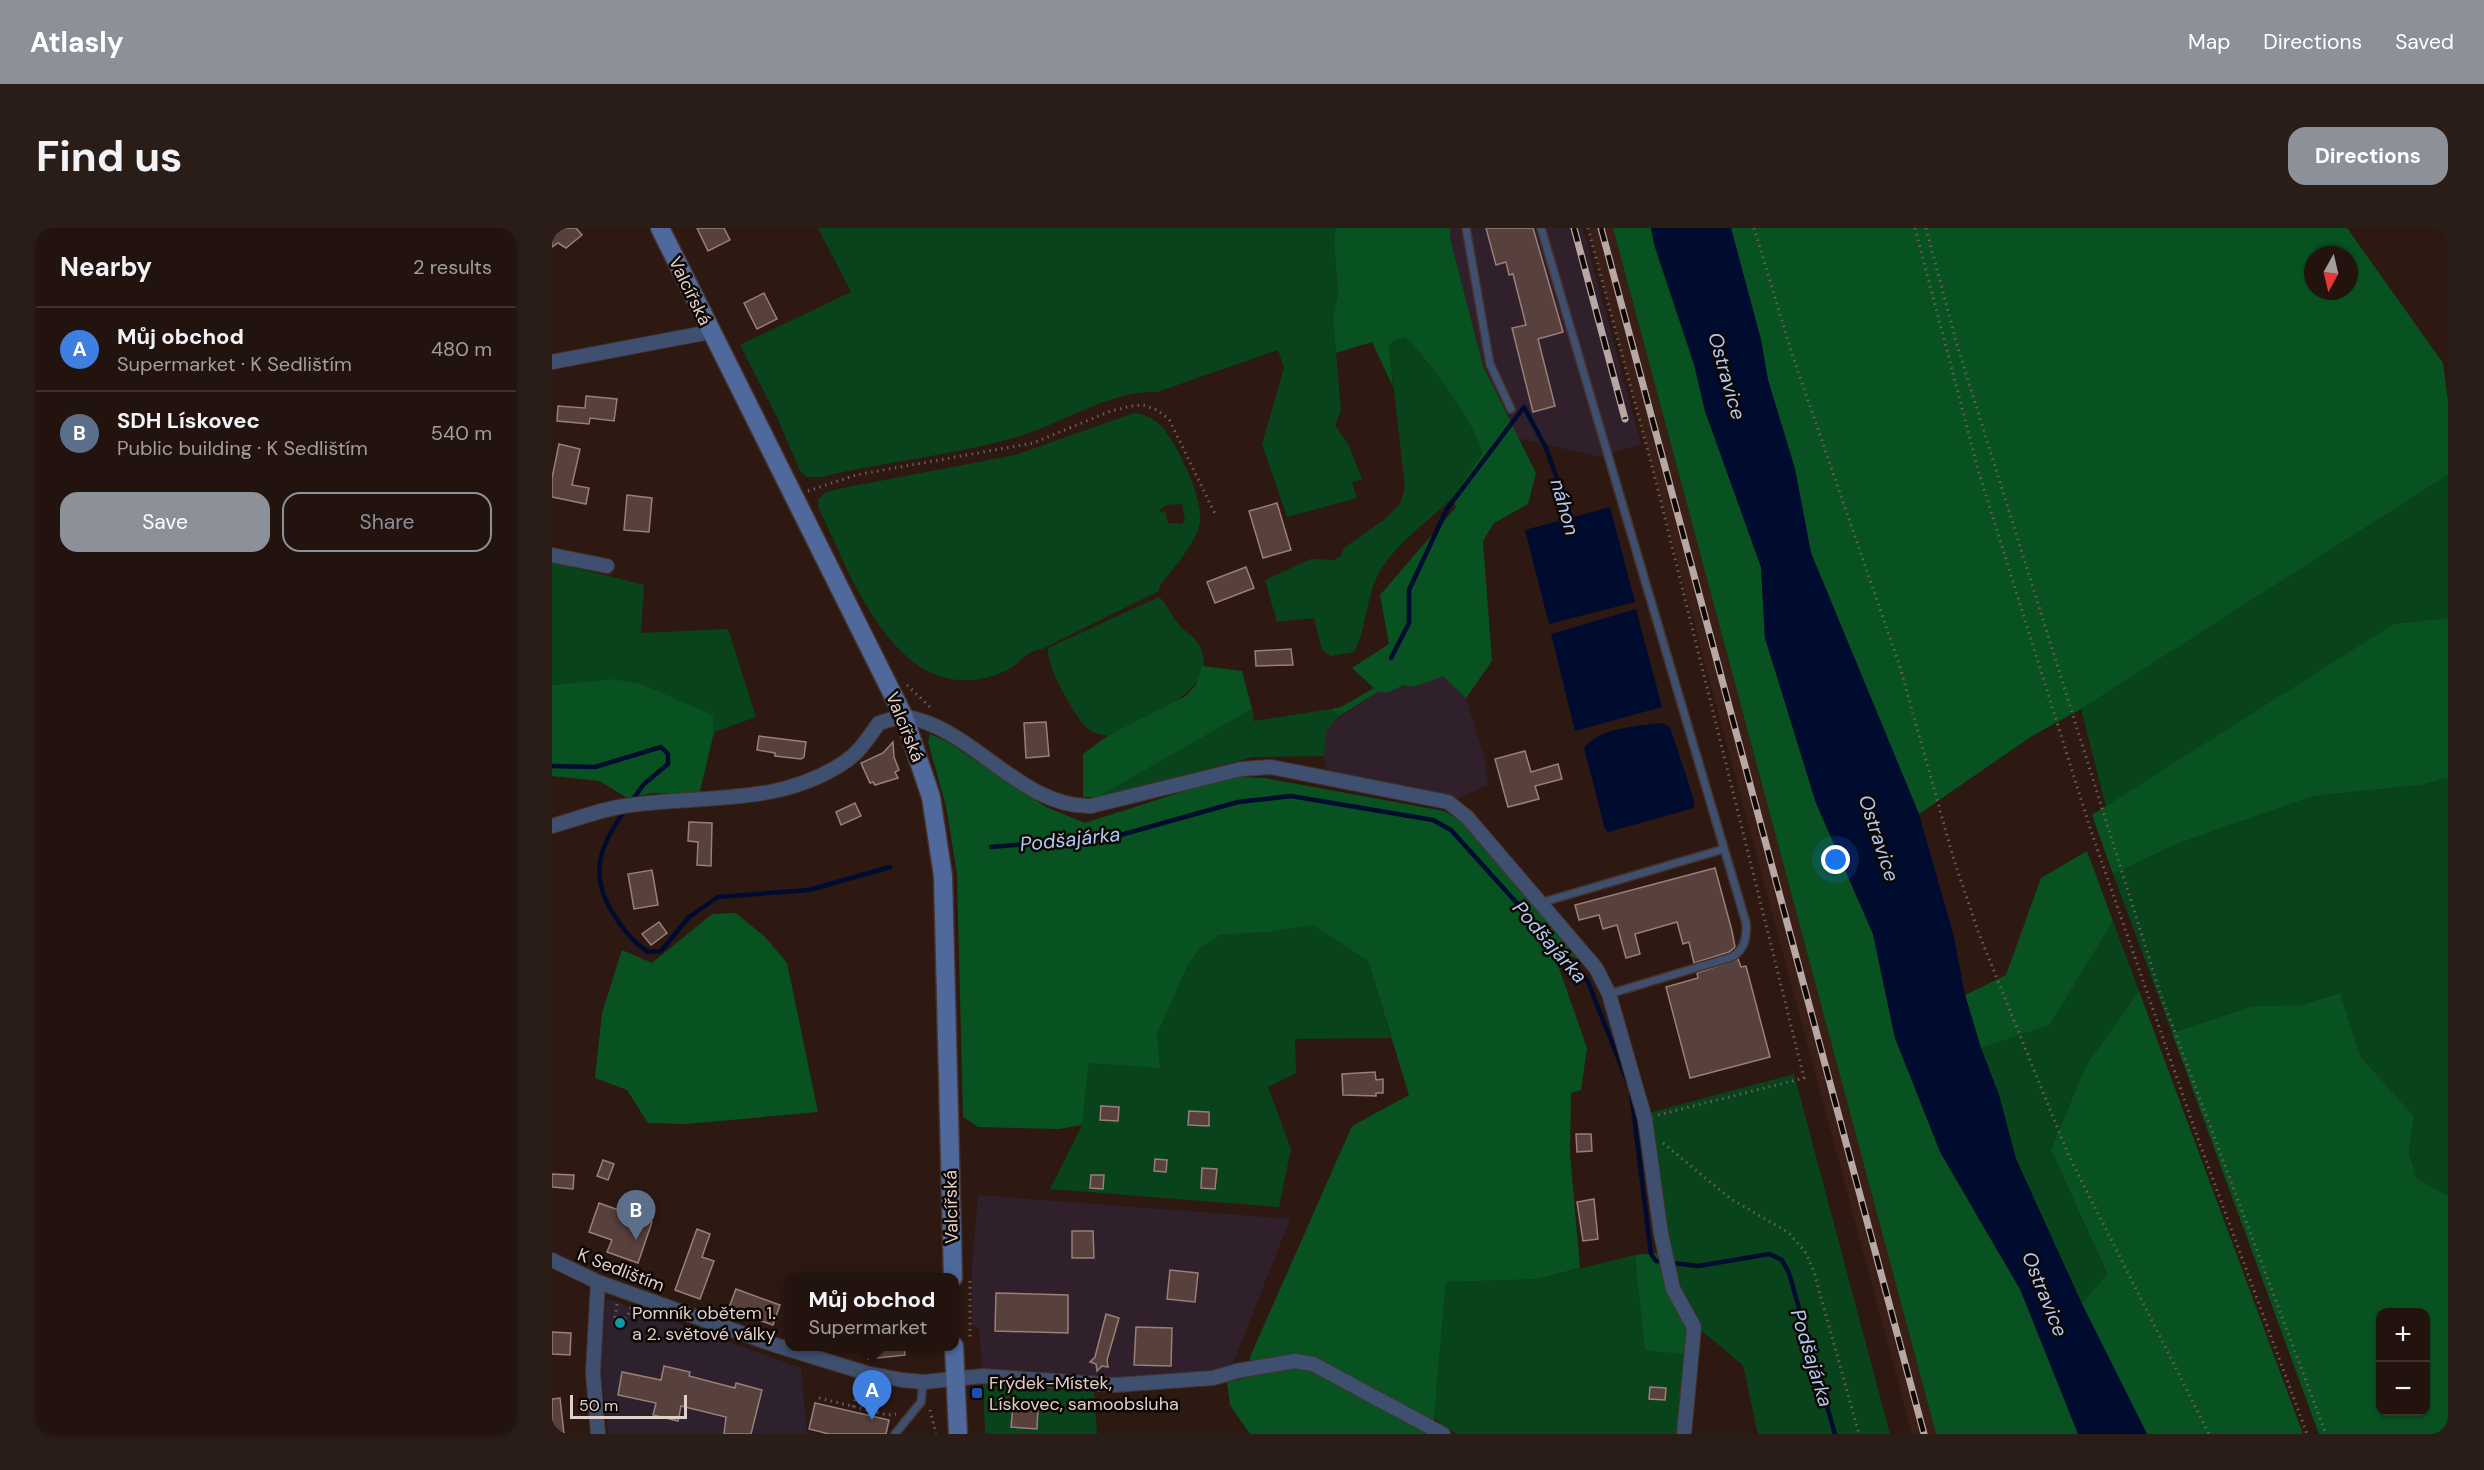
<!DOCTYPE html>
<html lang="en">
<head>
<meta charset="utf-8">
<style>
	:root { --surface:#22130e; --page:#2a1c17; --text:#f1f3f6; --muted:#a29e9e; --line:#3f322e; --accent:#8c9099 }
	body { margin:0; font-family:"DM Sans",sans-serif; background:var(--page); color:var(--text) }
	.controls { position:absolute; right:18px; bottom:18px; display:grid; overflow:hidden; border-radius:12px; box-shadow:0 2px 4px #0004 }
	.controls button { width:54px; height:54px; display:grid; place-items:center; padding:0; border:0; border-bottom:2px solid var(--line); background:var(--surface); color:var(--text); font:30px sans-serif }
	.compass { position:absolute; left:1752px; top:18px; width:54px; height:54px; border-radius:50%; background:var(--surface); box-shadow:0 2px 4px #0004; rotate:188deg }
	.scale { position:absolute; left:18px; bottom:15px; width:117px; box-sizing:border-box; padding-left:6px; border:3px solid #dfd0cb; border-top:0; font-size:16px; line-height:21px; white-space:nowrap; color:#dfd0cb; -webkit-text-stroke:4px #0f0704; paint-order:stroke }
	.you { position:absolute; left:1284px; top:632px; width:21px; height:21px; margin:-15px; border:4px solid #fff; border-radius:50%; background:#1a73e8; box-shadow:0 0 0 9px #1a73e833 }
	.badge { display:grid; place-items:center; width:39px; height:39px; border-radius:50%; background:var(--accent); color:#fff; font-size:20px; font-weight:700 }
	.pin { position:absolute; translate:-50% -50px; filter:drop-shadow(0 2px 3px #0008) }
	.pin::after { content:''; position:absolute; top:32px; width:21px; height:18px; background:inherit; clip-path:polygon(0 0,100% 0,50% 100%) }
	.popup { position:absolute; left:233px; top:1045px; width:174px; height:78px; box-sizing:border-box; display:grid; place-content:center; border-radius:12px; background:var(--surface); filter:drop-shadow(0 2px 4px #0005); font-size:20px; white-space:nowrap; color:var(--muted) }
	.popup b { font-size:22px; color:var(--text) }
	.popup::after { content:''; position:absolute; left:50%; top:100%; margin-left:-12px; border:12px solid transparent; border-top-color:var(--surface) }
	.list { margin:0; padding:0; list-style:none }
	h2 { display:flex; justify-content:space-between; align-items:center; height:78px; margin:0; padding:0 24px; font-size:26px }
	h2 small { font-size:20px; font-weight:400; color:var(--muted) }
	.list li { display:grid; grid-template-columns:39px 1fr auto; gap:18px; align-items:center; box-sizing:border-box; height:84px; padding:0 24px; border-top:2px solid var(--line) }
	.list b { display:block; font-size:22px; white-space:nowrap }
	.list p { margin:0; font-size:20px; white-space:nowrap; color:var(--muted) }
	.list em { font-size:20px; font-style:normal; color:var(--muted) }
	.actions { display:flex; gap:12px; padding:18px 24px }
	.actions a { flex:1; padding:14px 0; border:2px solid var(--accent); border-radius:18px; text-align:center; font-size:21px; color:var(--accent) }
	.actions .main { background:var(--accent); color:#fff }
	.map { position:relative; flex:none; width:1896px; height:1206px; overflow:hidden; border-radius:18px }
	header { display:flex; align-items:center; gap:36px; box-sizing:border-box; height:84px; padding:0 30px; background:var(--accent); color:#fff }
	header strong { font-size:28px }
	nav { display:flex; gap:33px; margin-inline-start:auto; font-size:21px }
	.intro { display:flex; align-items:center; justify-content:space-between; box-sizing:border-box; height:144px; padding:0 36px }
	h1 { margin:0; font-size:42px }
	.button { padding:15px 27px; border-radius:18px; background:var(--accent); color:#fff; font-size:21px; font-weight:700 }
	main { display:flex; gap:36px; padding:0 36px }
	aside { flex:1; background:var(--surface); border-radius:18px; box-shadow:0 2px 4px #0004 }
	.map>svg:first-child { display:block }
</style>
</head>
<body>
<header>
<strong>Atlasly</strong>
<nav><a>Map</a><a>Directions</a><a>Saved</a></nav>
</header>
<div class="intro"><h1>Find us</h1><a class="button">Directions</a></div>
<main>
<aside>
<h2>Nearby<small>2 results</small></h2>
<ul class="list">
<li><span class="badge" style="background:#3f7fe0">A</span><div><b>Můj obchod</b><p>Supermarket · K Sedlištím</p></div><em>480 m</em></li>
<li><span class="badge" style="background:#5c6f8a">B</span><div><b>SDH Lískovec</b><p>Public building · K Sedlištím</p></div><em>540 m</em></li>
</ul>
<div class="actions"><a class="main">Save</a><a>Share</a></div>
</aside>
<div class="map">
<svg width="1896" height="1206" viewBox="0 0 1896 1206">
	<rect width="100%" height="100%" fill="#2d1912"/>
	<!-- built -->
	<polygon fill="#391f15" points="1036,0 1061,0 1384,1206 1360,1206"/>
	<!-- industrial -->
	<g fill="#30202b">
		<polygon points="898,0 1031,0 1089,216 1048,229 965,210 931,138 898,10"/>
		<polygon points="892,447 914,470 933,532 936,557 905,571 871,561 776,545 772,528 774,503 781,493 826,464 837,464 852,457 863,459"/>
		<polygon points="426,967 738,991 679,1140 648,1146 573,1151 430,1140 427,1100 420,1096 420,1037"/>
	</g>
	<!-- education -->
	<polygon fill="#2d212e" points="54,1070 249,1140 255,1206 56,1206 49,1139"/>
	<!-- green -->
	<g fill="#09431b" fill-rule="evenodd">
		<path d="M266,0H784L782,14L786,66L781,90L789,182L783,197L796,216L810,251L800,254L805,270L735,289L710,216L732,140L726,122L605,164C560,162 514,193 471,207C407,227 335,233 269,249H255L248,243L225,189L188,117L299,64Z"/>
		<path d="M852,109C871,123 929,204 930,226C910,278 854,298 827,345C813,370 816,399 802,424L779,428L770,422L762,390L725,394L713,352L759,331L783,332L789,328L792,320L833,291L848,276L853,259L837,119L841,113Z"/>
		<path d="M582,185C594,187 602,190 610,199C626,217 651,270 648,294C646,312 620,343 608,357L607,363L490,421C476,423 473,429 463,437C453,445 433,451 420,452C337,459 296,340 267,281L266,272L273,265L286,261L463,227ZM630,276L633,292L630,296L616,295L613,283L609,285L608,281L614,277Z"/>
		<polygon points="1896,247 1896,390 1841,396 1554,579 1529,481"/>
		<polygon points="0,334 92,357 89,405 176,401 204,489 162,504 161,487 59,451 0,457"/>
		<path d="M607,369C616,377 621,391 628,398C634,405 642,407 647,417C672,464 588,491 557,507C549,507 541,506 535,500C523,489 493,436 496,420Z"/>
		<polygon points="700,481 702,493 779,481 787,488 774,503 772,528 701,529 546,569"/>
		<polygon points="1896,550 1896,968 1864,950 1857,924 1862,888 1809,829 1788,765 1749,777 1700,778 1620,805 1561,646 1627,615 1762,568 1869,557"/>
		<polygon points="1561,693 1587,763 1533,839 1499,922 1555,1047 1530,1076 1464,931 1447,868 1429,820 1498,797"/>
		<polygon points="761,697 816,733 839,810 743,811 744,845 716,859 739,921 727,979 498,961 530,897 537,834 605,807 635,739 648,721 667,707 716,704"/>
		<polygon points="1242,846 1338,1206 1206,1206 1191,1137 1146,1100 1126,1060 1117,1024 1097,885"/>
		<polygon points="1083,1027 1088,1063 1137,1127 1128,1206 904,1206 882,1190 894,1054 986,1051"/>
		<polygon points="431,1156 542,1164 545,1206 433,1206"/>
	</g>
	<!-- forest -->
	<g fill="#085221" fill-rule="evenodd">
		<path d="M784,0H898V10L931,138L984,245L976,276L942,295L931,313L940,433L914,470L891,448L862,459L852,457L837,464H826L787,488L779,481L789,479L822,460L800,440L837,416L828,367L904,279L900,271L930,226C929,204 871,123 852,109L841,113L837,119L841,159L820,114L784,125L781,90L786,66L782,14Z"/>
		<polygon points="1061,0 1099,0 1102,16 1142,136 1153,183 1209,339 1213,410 1264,575 1321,706 1343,810 1425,988 1468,1061 1526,1206 1384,1206"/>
		<path d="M1179,0H1795L1891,135L1896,172V247L1529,481L1480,508L1367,586L1259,325L1243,241L1216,152L1209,112ZM1761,27H1797V63H1761Z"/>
		<polygon points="1896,390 1896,550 1869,557 1762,568 1627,615 1561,646 1540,587 1841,396"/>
		<polygon points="650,438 690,443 700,481 546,569 531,569 531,526 557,507 634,468 644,457"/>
		<polygon points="59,451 89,456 161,487 162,504 147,567 101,565 75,570 48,553 0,548 0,457"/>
		<polygon points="378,506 396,514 494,579 533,595 654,556 689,549 713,550 892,583 912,595 1028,732 1000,720 1035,820 1029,862 1019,865 1018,925 1028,1040 986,1051 894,1054 882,1190 886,1206 698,1206 678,1177 675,1154 699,1149 698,1129 800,898 857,867 816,733 761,697 716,704 667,707 648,721 635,739 605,807 608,840 537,835 530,897 507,901 426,899 411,889 405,646 394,578 376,514"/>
		<polygon points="1535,623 1561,693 1498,797 1429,820 1413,767 1454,747 1489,650"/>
		<polygon points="184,685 213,709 235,735 266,884 134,896 96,895 75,862 43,850 50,785 70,722 100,735 160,686"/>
		<polygon points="1587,763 1751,1206 1595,1206 1530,1076 1555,1046 1499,922 1533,839"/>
		<path d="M1788,765L1809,829L1862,888L1857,924L1864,950L1896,968V1206H1767L1620,805L1700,778L1749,777ZM1828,1084H1874V1184H1828Z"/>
		<polygon points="1106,1025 1138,1102 1137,1127 1093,1122 1083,1027"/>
	</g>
	<!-- water -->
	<g fill="#000b30">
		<polygon points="1099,0 1179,0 1209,112 1216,152 1243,241 1259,325 1367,586 1402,709 1413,767 1429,820 1447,867 1464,931 1530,1076 1595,1206 1526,1206 1468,1061 1388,924 1343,810 1321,706 1264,575 1213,410 1209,339 1153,183 1142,136 1102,16"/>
		<polygon points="1058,279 1083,374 997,396 973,302"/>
		<polygon points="1084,381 1110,479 1023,503 999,406"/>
		<path d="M1109,495L1118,499L1142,572V580L1056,604L1053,601L1032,520C1046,500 1086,498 1109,495Z"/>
	</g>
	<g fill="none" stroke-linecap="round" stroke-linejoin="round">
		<!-- stream -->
		<g stroke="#000b30" stroke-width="4.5">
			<polyline points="839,430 857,395 857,362 895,281 972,179 994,220 1020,293"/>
			<polyline points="0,538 43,539 109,519 116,526 116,536 92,556 79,574"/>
			<path d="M74,581C46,619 36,649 64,690C73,704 82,715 96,724L109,723L137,689L166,669L257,662L338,639"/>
			<polyline points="439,619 565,608 686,574 739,568 881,592 899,602 1036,754 1076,855"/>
			<polyline points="1079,863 1099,1026 1104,1033 1146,1038 1217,1026 1230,1032 1237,1045 1283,1206"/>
		</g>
	</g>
	<!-- building -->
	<g fill="#58403c" stroke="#9a7e79" stroke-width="1.5">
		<polygon points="0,0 24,0 30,7 14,20 6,15 0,19"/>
		<polygon points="145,0 172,0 178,12 156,23"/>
		<polygon points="934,0 981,0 1011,104 986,111 1003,178 981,184 960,100 974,97 961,46 957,47 954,34 944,37"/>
		<polygon points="212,65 225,91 205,101 192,75"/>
		<polygon points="34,168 65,171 62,193 38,190 37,196 5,193 6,178 33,180"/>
		<polygon points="7,216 28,221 20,257 37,260 34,276 0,269 0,250"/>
		<polygon points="75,267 100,270 97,304 72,302"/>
		<polygon points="725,275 739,322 711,330 697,283"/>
		<polygon points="694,339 702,360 663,375 655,354"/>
		<polygon points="739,421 741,437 704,438 703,423"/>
		<polygon points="494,494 497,528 474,530 472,495"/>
		<polygon points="207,508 254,514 252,529 249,531 223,528 223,525 205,522"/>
		<polygon points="341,514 342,529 347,542 343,544 346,550 323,557 321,554 318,555 309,535 331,525"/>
		<polygon points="973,523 979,544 1006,536 1010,551 983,558 987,571 956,579 943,531"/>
		<polygon points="303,575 309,588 289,597 284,584"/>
		<polygon points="137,594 160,595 159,638 145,637 146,614 136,613"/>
		<polygon points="1163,640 1180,703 1183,719 1177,724 1142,735 1137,714 1131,716 1125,694 1083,706 1088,726 1074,730 1065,697 1051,701 1047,687 1027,692 1023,677"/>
		<polygon points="100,642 106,677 82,681 76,646"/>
		<polygon points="107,694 115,705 99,717 90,706"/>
		<polygon points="1186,731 1189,739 1194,738 1218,829 1138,850 1114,759 1146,750 1145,745"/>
		<polygon points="823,844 824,852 831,851 831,865 824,865 824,868 791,867 790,846"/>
		<polygon points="549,878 567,879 566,893 548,892"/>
		<polygon points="637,883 657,884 657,898 636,897"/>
		<polygon points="1024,906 1039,906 1040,923 1025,924"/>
		<polygon points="603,931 615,932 614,944 602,943"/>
		<polygon points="51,932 62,936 56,952 45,948"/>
		<polygon points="650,940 665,941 663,961 649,960"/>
		<polygon points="0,946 22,947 21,961 0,959"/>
		<polygon points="539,947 552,947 551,961 538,960"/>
		<polygon points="1042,971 1046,1011 1031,1013 1025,974"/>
		<polygon points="47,975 100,994 86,1035 55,1024 60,1012 37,1004"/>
		<polygon points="145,1001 158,1006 150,1029 162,1033 148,1071 123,1062"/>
		<polygon points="520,1003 541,1003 542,1030 520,1030"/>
		<polygon points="618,1042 646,1045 643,1074 615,1071"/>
		<polygon points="184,1061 228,1077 221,1097 176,1082"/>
		<polygon points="444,1065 516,1067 516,1105 443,1103"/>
		<polygon points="554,1086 567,1090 555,1132 556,1139 550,1138 545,1143 544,1136 538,1134 543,1129"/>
		<polygon points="584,1099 620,1100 619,1138 582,1137"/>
		<polygon points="0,1104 19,1105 18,1127 0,1126"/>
		<polygon points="315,1119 352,1119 353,1127 316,1131"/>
		<polygon points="112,1138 138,1144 137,1148 183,1160 184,1155 210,1162 199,1206 172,1206 174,1189 129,1178 126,1193 101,1187 104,1175 66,1167 70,1144 109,1152"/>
		<polygon points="1098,1159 1114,1160 1113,1172 1097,1171"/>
		<polygon points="8,1170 12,1206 0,1206 0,1171"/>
		<polygon points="263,1175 337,1192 334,1206 277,1206 257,1201"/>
		<polygon points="461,1179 486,1180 485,1201 459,1199"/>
	</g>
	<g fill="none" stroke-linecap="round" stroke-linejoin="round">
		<defs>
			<g id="lane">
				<polyline points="914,0 938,136 959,181"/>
				<path d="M989,0L1194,695C1195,709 1193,721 1180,729L1057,766"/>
				<polyline points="988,675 1172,621"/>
				<polyline points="343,1206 369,1174 371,1154"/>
			</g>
			<g id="street">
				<polyline points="0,134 158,104"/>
				<polyline points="0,327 55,338"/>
				<path d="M0,598C22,592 44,583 67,579C144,565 225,581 294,533C308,524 317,508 327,495C335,493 346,488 354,489C420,499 469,580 539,578L689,541L719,539L896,574L915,589L1044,740L1057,766L1093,891L1109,1006L1121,1061L1142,1099L1132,1206"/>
				<polyline points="0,1032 46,1054 220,1116 314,1145 350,1152 371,1154 431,1148 563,1157 661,1150 685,1143 743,1133 761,1136 891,1206"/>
				<polyline points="46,1054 41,1144 46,1206"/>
			</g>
			<g id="secondary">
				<polyline points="108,0 352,489 379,569 391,648 401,1050"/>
				<polyline points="402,1118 406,1206"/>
			</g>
		</defs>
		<!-- lane casing -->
		<use href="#lane" stroke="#46332c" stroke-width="10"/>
		<!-- street casing -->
		<use href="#street" stroke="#46332c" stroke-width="16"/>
		<!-- secondary casing -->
		<use href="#secondary" stroke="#46332c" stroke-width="21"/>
		<!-- path -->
		<g stroke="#6e5c56" stroke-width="3" stroke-dasharray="1.5 4.5" stroke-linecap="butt">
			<polyline points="1036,0 1101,242 1252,850 1106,887"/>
			<polyline points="1202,0 1240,126 1348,439 1401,629 1427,706 1516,926 1657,1206"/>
			<polyline points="1363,0 1427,245 1539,603 1645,908 1755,1206"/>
			<polyline points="1374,0 1405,117 1607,762 1774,1206"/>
			<polyline points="256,263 304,247 481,215 559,183 579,178 591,177 605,182 617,191 664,288"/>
			<polyline points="355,457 378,479 377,483"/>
			<polyline points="1111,915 1179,971 1237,1005 1254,1025 1262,1044 1307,1206"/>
			<polyline points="418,1053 418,1112"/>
			<polyline points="65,1076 63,1089 68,1092 75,1090 79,1079"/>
			<polyline points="319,1162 341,1166"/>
			<polyline points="267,1170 336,1187 344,1186"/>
			<polyline points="301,1179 306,1159"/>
			<polyline points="378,1182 384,1206"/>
		</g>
		<!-- lane -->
		<use href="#lane" stroke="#3f4f6f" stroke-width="7"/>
		<!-- street -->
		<use href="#street" stroke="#3f4f6f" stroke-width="14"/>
		<!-- secondary -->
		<use href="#secondary" stroke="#50699d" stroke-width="18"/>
		<defs>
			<g id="rail">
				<polyline points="1022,0 1073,191"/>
				<polyline points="1049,0 1372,1206"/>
			</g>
		</defs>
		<!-- rail casing -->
		<use href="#rail" stroke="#b8a7a2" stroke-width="7"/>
		<!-- rail -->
		<use href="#rail" stroke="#0f0704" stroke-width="4.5" stroke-dasharray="14" stroke-linecap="butt"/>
	</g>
	<!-- markers -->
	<circle fill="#0f9aa8" stroke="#0f0704" stroke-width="2" cx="68" cy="1095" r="6"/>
	<rect fill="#1a4fb4" stroke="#0f0704" stroke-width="2" x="419" y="1159" width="12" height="12" rx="3"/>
	<g text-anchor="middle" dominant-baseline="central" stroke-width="5" stroke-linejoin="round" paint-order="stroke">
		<!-- street labels -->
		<g font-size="18" fill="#dfd0cb" stroke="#0f0704">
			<text transform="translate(138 63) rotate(64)">Valcířská</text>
			<text transform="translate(353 499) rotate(68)">Valcířská</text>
			<text transform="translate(399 979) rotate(-91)">Valcířská</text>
			<text transform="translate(69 1042) rotate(21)">K Sedlištím</text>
		</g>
		<!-- poi labels -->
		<g font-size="18" fill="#dfd0cb" stroke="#0f0704" text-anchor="start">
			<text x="80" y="1085">Pomník obětem 1.<tspan x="80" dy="21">a 2. světové války</tspan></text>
			<text x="437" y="1155">Frýdek-Místek,<tspan x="437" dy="21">Lískovec, samoobsluha</tspan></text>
		</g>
		<!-- water labels -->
		<g font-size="20" font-style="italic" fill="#b1caf3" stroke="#0f0704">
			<text transform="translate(1175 148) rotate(74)">Ostravice</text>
			<text transform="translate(1013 279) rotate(74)">náhon</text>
			<text transform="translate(1327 610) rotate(72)">Ostravice</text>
			<text transform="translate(518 611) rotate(-6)">Podšajárka</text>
			<text transform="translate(998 714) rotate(49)">Podšajárka</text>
			<text transform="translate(1493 1066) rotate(68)">Ostravice</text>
			<text transform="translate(1260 1130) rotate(73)">Podšajárka</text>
		</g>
	</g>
</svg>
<div class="controls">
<button>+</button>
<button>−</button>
</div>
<svg class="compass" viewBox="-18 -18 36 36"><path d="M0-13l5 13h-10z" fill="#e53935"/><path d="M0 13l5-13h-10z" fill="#a29e9e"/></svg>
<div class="scale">50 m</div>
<div class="you"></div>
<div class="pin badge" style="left:320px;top:1192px;background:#3f7fe0">A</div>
<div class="popup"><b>Můj obchod</b>Supermarket</div>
<div class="pin badge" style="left:84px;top:1012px;background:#5c6f8a">B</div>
</div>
</main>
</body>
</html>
